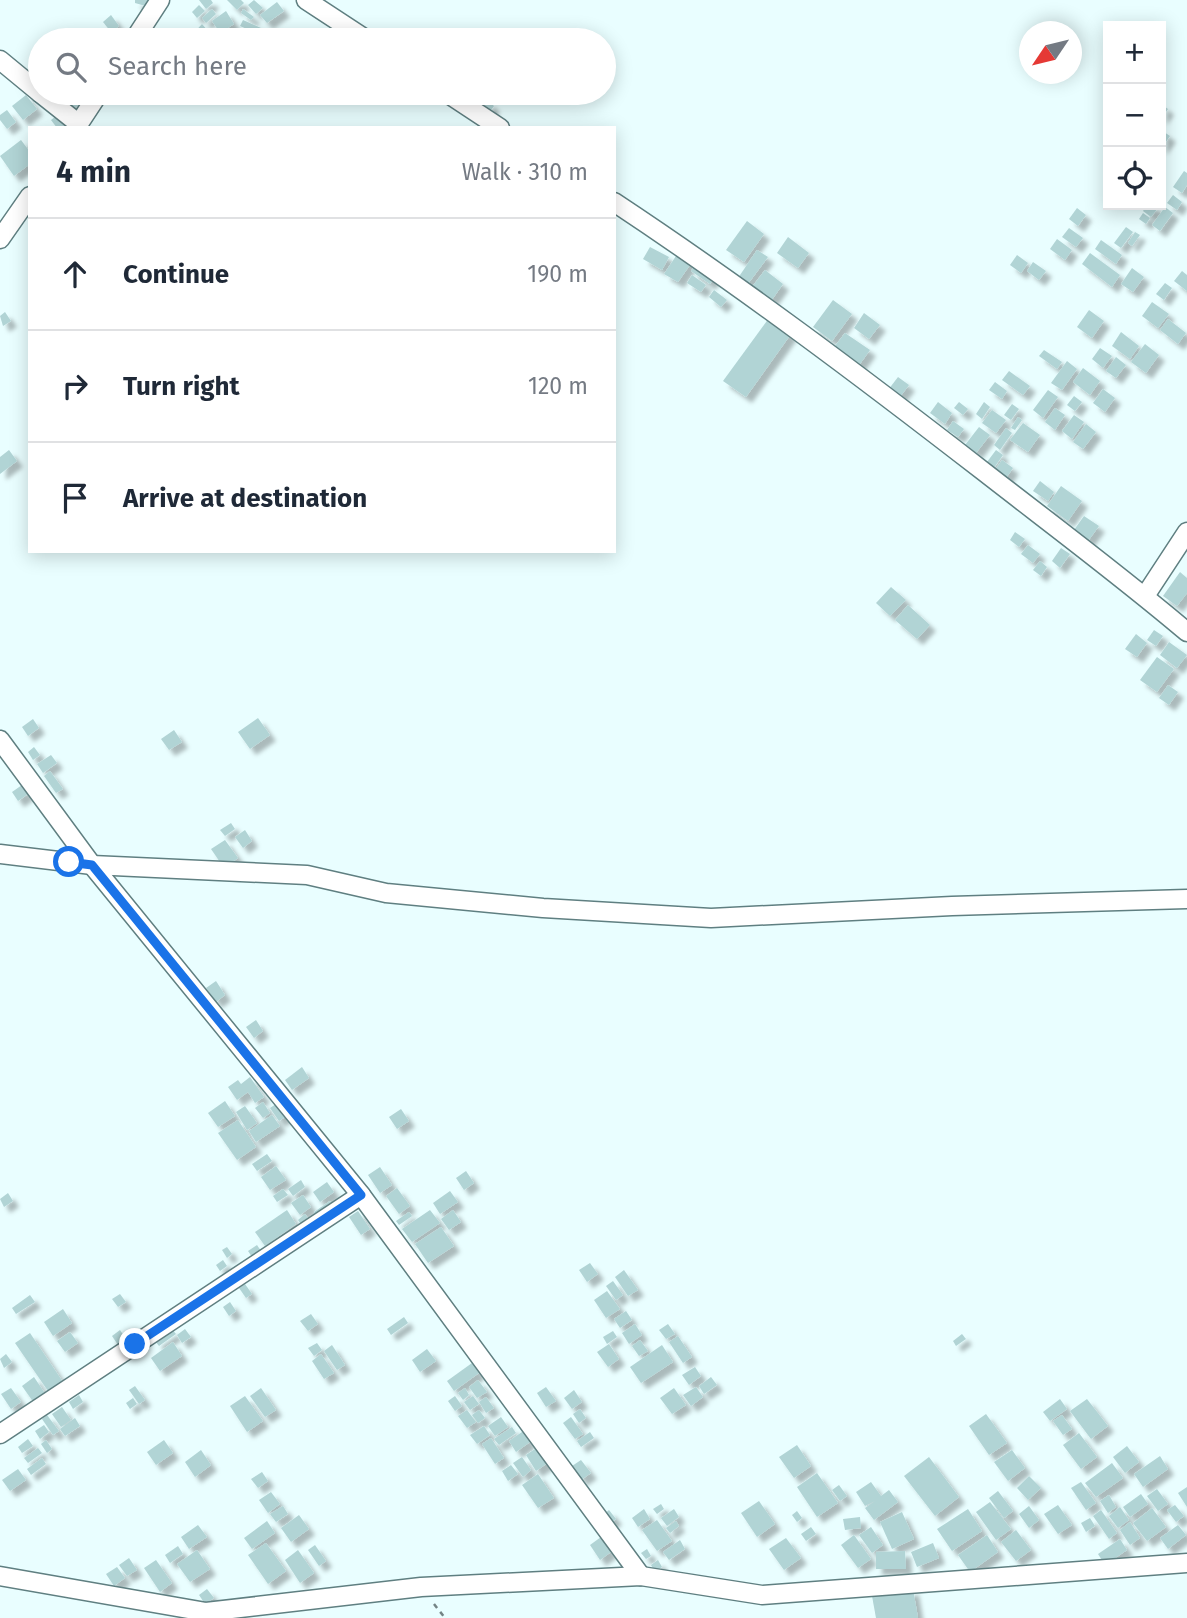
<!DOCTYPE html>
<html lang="en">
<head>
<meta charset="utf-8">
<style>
	:root { --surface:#fff; --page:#f2f2f3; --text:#1f2937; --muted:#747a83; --line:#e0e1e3 }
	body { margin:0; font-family:"Fira Sans",sans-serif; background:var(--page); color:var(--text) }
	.controls { position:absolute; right:21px; top:21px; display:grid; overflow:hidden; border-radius:0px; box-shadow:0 4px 18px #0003 }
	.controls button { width:63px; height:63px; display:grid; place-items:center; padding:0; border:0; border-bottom:2px solid var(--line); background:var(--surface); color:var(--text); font:35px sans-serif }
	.compass { position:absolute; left:1019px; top:21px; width:63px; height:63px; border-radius:50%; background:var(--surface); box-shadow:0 4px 18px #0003; rotate:235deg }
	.stop { position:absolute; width:21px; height:21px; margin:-16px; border:5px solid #1a73e8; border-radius:50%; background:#fff }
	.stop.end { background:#1a73e8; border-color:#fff; box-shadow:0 2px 7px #0008 }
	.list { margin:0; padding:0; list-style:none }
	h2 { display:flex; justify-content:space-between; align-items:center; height:91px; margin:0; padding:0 28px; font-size:30px }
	h2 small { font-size:23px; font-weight:400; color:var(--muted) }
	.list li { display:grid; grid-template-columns:46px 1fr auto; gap:21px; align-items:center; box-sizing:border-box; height:112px; padding:0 28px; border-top:2px solid var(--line) }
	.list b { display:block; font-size:26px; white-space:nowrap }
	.list em { font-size:23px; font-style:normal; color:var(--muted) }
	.icon { flex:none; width:38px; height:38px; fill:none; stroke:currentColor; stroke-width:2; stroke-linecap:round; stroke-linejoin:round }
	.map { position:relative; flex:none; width:1187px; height:1618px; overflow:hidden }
	.search { position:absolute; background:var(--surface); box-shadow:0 4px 18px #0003; left:28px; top:28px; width:588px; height:77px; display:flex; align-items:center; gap:18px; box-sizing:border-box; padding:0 24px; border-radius:38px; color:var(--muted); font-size:26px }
	.panel { position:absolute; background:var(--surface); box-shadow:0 4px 18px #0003; left:28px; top:126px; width:588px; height:427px; border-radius:0px }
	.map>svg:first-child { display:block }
</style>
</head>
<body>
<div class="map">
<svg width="1187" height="1618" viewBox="0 0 1187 1618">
	<defs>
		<filter id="shadow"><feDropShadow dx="6" dy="6" stdDeviation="2" flood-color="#0004"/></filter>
	</defs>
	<rect width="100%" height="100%" fill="#e9feff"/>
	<!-- building -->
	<g fill="#b1d4d5" filter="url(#shadow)">
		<polygon points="135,0 151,0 149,7 135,3"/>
		<polygon points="199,0 211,0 213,3 206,9"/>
		<polygon points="227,0 241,0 244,3 237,10"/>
		<polygon points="254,0 263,8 256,14 248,5"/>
		<polygon points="277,2 284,11 267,23 260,15"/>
		<polygon points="199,5 205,11 197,18 192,12"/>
		<polygon points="212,9 216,14 206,23 202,18"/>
		<polygon points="243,9 254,17 251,20 241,13"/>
		<polygon points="226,11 234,24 220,33 212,21"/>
		<polygon points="111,15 119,26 111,32 103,22"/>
		<polygon points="243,20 261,28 258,34 240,26"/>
		<polygon points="202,24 209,32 201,40 197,40 192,35"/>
		<polygon points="66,93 77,93 84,101 70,112 60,98"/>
		<polygon points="26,95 37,109 23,120 12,106"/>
		<polygon points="488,101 494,106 489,113 483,108"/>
		<polygon points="1161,104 1168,109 1161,119"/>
		<polygon points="7,110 16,122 7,129 0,120 0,115"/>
		<polygon points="60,113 71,128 57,128 51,120"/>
		<polygon points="1161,130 1170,136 1161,149"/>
		<polygon points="21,140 30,152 30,164 14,176 0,156"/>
		<polygon points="1184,171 1187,173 1187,185 1182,193 1173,187"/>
		<polygon points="1173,195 1182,202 1177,210 1167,203"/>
		<polygon points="1147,205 1154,205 1158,208 1151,217 1143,211"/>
		<polygon points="1165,207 1173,213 1160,231 1152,225"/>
		<polygon points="1077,208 1086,215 1078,226 1069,219"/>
		<polygon points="1143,213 1150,218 1146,224 1139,219"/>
		<polygon points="747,221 764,234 744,262 726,250"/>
		<polygon points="1126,227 1133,232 1121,248 1114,243"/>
		<polygon points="1069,228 1083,238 1076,247 1062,237"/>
		<polygon points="1135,232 1140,235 1132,246 1128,243"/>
		<polygon points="788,237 809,253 798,268 777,253"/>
		<polygon points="1057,239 1072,250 1065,260 1050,249"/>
		<polygon points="1101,240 1122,255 1116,264 1095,249"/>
		<polygon points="650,247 669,257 662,270 643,259"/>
		<polygon points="757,250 768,257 747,285 738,278"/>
		<polygon points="678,253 692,262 678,282 664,274"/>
		<polygon points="1090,253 1120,275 1112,287 1082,264"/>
		<polygon points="1017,255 1028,263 1021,273 1010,265"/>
		<polygon points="1033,262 1046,271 1039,280 1027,271"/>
		<polygon points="696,264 715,276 710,284 691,271"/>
		<polygon points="1132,268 1144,277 1133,292 1121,284"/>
		<polygon points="765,270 783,284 771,301 752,287"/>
		<polygon points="1182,271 1187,275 1187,291 1174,281"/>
		<polygon points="692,275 706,285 701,292 687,283"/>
		<polygon points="1165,283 1172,288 1164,300 1156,294"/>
		<polygon points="714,290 727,300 721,307 709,297"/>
		<polygon points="833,300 852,314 832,341 813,327"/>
		<polygon points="1152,302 1169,314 1158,328 1142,316"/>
		<polygon points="1089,310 1104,321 1092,338 1077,327"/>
		<polygon points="5,312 11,321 3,326 0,316"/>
		<polygon points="864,313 880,325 869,339 854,328"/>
		<polygon points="769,318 791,334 746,397 723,381"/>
		<polygon points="1168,319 1186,333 1178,344 1160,330"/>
		<polygon points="1121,332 1139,346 1130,359 1112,346"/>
		<polygon points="845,333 870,350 857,368 832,350"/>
		<polygon points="1145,344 1159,355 1146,373 1131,362"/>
		<polygon points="1100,348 1112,356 1103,368 1092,359"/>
		<polygon points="1044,350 1062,362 1057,369 1039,356"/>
		<polygon points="1116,357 1126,365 1116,378 1106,371"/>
		<polygon points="1067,361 1077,369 1062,390 1051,383"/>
		<polygon points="1083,368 1100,381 1090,395 1073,382"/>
		<polygon points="1009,371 1030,386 1023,395 1002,380"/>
		<polygon points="898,377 909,385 896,402 885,394"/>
		<polygon points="995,382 1007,391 1002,399 989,390"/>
		<polygon points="1103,389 1115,398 1105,412 1093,403"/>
		<polygon points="1048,390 1058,397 1043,418 1033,410"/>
		<polygon points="1074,396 1082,402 1075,411 1067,405"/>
		<polygon points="938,402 952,413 945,424 930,413"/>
		<polygon points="959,402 968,409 963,415 954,408"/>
		<polygon points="984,402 990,407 982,419 976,414"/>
		<polygon points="1012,404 1019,409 1011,420 1004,415"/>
		<polygon points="1055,408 1065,415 1055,430 1045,422"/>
		<polygon points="992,410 1006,420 996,433 982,423"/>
		<polygon points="1074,415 1084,422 1072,439 1062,431"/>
		<polygon points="1018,417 1022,420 1015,430 1011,428"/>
		<polygon points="953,421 964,429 958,437 947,430"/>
		<polygon points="1023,423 1040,435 1028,452 1010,440"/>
		<polygon points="1086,424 1096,432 1083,449 1073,442"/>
		<polygon points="979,427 990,435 976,453 965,445"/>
		<polygon points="1006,428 1012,433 1000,450 994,445"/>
		<polygon points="9,450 17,461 0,474 0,457"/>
		<polygon points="996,450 1003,455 991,472 984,466"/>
		<polygon points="1002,460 1013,468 1004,481 993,473"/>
		<polygon points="1040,481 1054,492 1048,501 1033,491"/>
		<polygon points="1061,486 1082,501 1068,521 1047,506"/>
		<polygon points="1084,516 1099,526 1088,541 1074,530"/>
		<polygon points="1015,532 1025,539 1019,547 1010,540"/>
		<polygon points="1028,545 1040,554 1033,563 1021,554"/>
		<polygon points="1061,548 1070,554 1060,568 1052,561"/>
		<polygon points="1040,561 1047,567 1041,576 1033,570"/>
		<polygon points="1180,572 1187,578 1187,593 1177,606 1163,596"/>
		<polygon points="891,587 906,600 890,616 876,603"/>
		<polygon points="908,605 930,625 917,639 895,620"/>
		<polygon points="1154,630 1163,636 1156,646 1147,640"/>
		<polygon points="1136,634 1147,643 1137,657 1125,649"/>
		<polygon points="1169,642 1187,655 1177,668 1160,655"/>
		<polygon points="1157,657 1174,669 1157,692 1140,680"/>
		<polygon points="1168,685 1178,692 1169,705 1159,698"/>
		<polygon points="258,718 270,735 250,749 238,732"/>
		<polygon points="33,719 39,728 28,736 22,727"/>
		<polygon points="174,730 182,742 169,750 161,739"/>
		<polygon points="34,747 40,755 33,760 28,752"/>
		<polygon points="51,755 57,763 43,773 37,764"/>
		<polygon points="50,771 63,789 56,793 44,776"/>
		<polygon points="22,785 28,794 18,801 12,792"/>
		<polygon points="231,823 235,829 225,836 220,830"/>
		<polygon points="245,830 252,841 243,848 235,837"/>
		<polygon points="225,840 238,858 224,868 211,849"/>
		<polygon points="216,981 225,995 216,1002 206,988"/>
		<polygon points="256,1020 263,1031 254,1038 246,1027"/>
		<polygon points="302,1067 309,1078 292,1090 285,1080"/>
		<polygon points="250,1077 264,1097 255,1103 248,1092 237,1100 228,1087 238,1080 241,1084"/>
		<polygon points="282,1100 291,1113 279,1121 270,1108"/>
		<polygon points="225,1101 235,1116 218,1127 208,1113"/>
		<polygon points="263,1102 270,1113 263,1118 255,1108"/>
		<polygon points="245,1106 257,1123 247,1130 236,1112"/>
		<polygon points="401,1109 409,1121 397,1129 389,1117"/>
		<polygon points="272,1115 280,1126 256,1142 249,1131"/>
		<polygon points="238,1120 256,1147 237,1160 218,1133"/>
		<polygon points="267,1154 272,1161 257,1171 252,1164"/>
		<polygon points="276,1166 286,1180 270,1190 261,1177"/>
		<polygon points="380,1167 392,1185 380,1193 368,1175"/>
		<polygon points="466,1171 474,1183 464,1190 456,1178"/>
		<polygon points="301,1180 305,1187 293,1196 288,1189"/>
		<polygon points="327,1182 334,1192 320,1202 313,1192"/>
		<polygon points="397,1188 410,1206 399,1214 386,1196"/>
		<polygon points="283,1189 288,1195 277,1202 273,1196"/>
		<polygon points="450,1191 458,1202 440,1214 433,1203"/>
		<polygon points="8,1193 13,1201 4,1207 0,1199"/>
		<polygon points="303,1195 311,1207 300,1215 291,1203"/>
		<polygon points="330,1201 333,1206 317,1217 314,1212"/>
		<polygon points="287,1210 296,1224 265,1246 255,1232"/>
		<polygon points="430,1210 440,1223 412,1242 402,1229"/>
		<polygon points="453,1210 461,1222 449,1230 441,1219"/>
		<polygon points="358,1211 370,1229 361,1235 349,1217"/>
		<polygon points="409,1212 412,1216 399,1225 396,1221"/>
		<polygon points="305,1214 310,1221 302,1226 298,1220"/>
		<polygon points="441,1227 454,1246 428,1263 415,1244"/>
		<polygon points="257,1245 261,1251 252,1257 248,1251"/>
		<polygon points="227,1247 232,1254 227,1258 222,1250"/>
		<polygon points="223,1260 227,1266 220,1271 216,1265"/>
		<polygon points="590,1263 598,1274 587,1282 579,1270"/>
		<polygon points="624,1270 638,1290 628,1296 615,1277"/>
		<polygon points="613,1281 623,1295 616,1300 606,1286"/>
		<polygon points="245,1284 252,1294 246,1298 239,1288"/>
		<polygon points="607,1291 620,1309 606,1318 594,1300"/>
		<polygon points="120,1294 126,1302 118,1307 112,1299"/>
		<polygon points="30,1295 35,1302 16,1314 12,1308"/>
		<polygon points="230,1302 236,1311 229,1316 223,1307"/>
		<polygon points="63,1309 72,1323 53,1336 44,1322"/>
		<polygon points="626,1311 632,1320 620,1328 614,1319"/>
		<polygon points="311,1314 318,1324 308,1331 300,1321"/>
		<polygon points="404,1317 408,1323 391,1335 387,1329"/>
		<polygon points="635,1324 642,1335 629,1344 622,1333"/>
		<polygon points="668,1324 675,1334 666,1339 659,1330"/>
		<polygon points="172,1329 176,1334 159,1346 155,1341"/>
		<polygon points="185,1329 191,1337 182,1343 177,1335"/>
		<polygon points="120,1330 128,1342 120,1348 112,1336"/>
		<polygon points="613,1331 617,1337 607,1344 603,1337"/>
		<polygon points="70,1332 78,1343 65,1352 57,1341"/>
		<polygon points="30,1333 63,1382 48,1391 15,1343"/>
		<polygon points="962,1334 966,1339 956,1346 953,1341"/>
		<polygon points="678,1336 692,1357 683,1363 669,1342"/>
		<polygon points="640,1340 648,1351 639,1356 632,1346"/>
		<polygon points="173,1342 182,1356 160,1371 151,1358"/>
		<polygon points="317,1343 322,1350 314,1356 308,1348"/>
		<polygon points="609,1344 619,1359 608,1367 597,1352"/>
		<polygon points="332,1345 345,1365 337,1370 324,1351"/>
		<polygon points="662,1345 673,1362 641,1383 630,1367"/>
		<polygon points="427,1349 436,1361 420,1372 412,1360"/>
		<polygon points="6,1354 12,1362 4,1368 0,1359"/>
		<polygon points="321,1354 334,1373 324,1379 312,1361"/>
		<polygon points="472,1363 479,1373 454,1391 447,1381"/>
		<polygon points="695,1367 701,1376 689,1385 682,1375"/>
		<polygon points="34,1377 46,1395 34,1403 22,1386"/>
		<polygon points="711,1377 717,1385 704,1394 699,1386"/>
		<polygon points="478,1380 487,1392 477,1398 469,1387"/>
		<polygon points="135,1386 145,1400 139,1404 129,1390"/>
		<polygon points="546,1387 556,1401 546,1407 537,1393"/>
		<polygon points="696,1387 703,1397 691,1406 683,1395"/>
		<polygon points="11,1388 21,1402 11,1409 1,1394"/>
		<polygon points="261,1388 276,1410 265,1417 250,1396"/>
		<polygon points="465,1388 469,1395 463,1400 458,1393"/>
		<polygon points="674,1388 686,1405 672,1414 660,1398"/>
		<polygon points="574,1390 582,1402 572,1409 564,1398"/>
		<polygon points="79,1395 83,1402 73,1409 69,1402"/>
		<polygon points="245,1396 263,1421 247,1432 230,1406"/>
		<polygon points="455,1396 462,1406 455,1411 448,1401"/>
		<polygon points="473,1396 479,1404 470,1410 464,1402"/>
		<polygon points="486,1397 494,1408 486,1413 479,1402"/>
		<polygon points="133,1398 137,1404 130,1409 126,1403"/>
		<polygon points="1060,1399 1067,1409 1050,1421 1043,1412"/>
		<polygon points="1087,1399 1108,1426 1091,1439 1070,1411"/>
		<polygon points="62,1407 71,1420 61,1427 52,1414"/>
		<polygon points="580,1409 586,1418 579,1423 573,1414"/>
		<polygon points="467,1410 476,1422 467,1428 458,1416"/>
		<polygon points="479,1410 485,1418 478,1423 472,1415"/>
		<polygon points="986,1414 1007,1443 989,1455 969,1426"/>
		<polygon points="47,1415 59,1431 53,1435 42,1419"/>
		<polygon points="1062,1415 1072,1429 1063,1435 1053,1421"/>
		<polygon points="501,1417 508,1427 495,1436 488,1426"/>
		<polygon points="571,1417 583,1434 575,1439 563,1423"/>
		<polygon points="75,1418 80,1426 65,1436 60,1429"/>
		<polygon points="524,1422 528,1428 523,1432 530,1442 516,1452 509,1441 522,1432 519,1426"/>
		<polygon points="44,1425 49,1432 40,1439 35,1431"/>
		<polygon points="484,1426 490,1435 477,1444 470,1435"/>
		<polygon points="512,1427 516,1433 499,1445 494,1439"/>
		<polygon points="590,1432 594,1438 581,1447 577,1441"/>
		<polygon points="1079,1433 1097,1457 1081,1469 1063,1445"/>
		<polygon points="491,1438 504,1458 495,1464 482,1444"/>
		<polygon points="28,1439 33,1446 22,1453 18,1447"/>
		<polygon points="46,1440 52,1449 47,1453 41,1444"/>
		<polygon points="164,1440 173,1453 156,1465 147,1452"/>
		<polygon points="541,1445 552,1460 536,1471 526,1455"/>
		<polygon points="797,1445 811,1466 794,1478 779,1457"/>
		<polygon points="1127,1446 1139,1462 1125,1473 1113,1457"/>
		<polygon points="38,1448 42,1453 28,1463 24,1458"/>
		<polygon points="201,1450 211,1465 195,1477 185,1462"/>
		<polygon points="1012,1450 1025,1468 1008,1481 994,1462"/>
		<polygon points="1160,1456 1168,1469 1143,1487 1134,1474"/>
		<polygon points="522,1457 531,1470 523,1477 513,1463"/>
		<polygon points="929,1457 959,1497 935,1516 904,1476"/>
		<polygon points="42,1458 46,1464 31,1475 27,1469"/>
		<polygon points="581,1460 591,1473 581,1480 572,1466"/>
		<polygon points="1112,1463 1123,1478 1096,1497 1085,1483"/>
		<polygon points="511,1465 518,1474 508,1481 502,1471"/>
		<polygon points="18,1469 26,1480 10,1491 2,1480"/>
		<polygon points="262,1472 268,1481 258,1488 251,1479"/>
		<polygon points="817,1473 838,1503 817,1517 797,1487"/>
		<polygon points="538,1474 554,1498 538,1508 522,1485"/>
		<polygon points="1029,1476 1041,1488 1028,1500 1017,1488"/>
		<polygon points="871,1482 881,1496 889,1490 898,1502 874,1520 865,1508 875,1501 865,1506 856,1492"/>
		<polygon points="1081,1482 1096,1503 1086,1510 1071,1488"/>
		<polygon points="839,1485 847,1496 840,1501 832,1490"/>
		<polygon points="1187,1487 1187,1507 1178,1493"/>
		<polygon points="1157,1489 1168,1504 1158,1511 1147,1496"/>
		<polygon points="998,1491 1013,1511 1004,1518 989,1498"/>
		<polygon points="271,1492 280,1504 268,1513 259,1500"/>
		<polygon points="1141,1494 1148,1504 1130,1517 1123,1507"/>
		<polygon points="1109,1495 1116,1507 1108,1513 1100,1501"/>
		<polygon points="759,1501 775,1524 757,1537 741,1513"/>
		<polygon points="990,1502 1011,1529 996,1540 976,1512"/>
		<polygon points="661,1504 664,1509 657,1514 653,1509"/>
		<polygon points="1058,1505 1072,1525 1058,1534 1044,1514"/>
		<polygon points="1175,1505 1184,1516 1176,1522 1167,1510"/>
		<polygon points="283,1506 288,1514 276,1522 270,1514"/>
		<polygon points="1029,1506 1039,1520 1029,1528 1019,1514"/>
		<polygon points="1120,1507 1129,1520 1118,1528 1109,1516"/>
		<polygon points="1152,1508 1166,1527 1147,1541 1133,1523"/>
		<polygon points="644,1509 650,1519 638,1527 632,1518"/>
		<polygon points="674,1509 679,1517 667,1526 661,1518"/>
		<polygon points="968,1509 982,1531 952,1551 937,1529"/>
		<polygon points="609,1510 616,1519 609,1524 603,1515"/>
		<polygon points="1101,1510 1117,1533 1109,1539 1093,1516"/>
		<polygon points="797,1511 802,1518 797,1522 792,1515"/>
		<polygon points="902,1512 914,1539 892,1549 880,1522"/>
		<polygon points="299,1515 309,1529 291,1542 281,1528"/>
		<polygon points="860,1517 861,1528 845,1530 843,1519"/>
		<polygon points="1090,1518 1095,1526 1086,1532 1081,1523"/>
		<polygon points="657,1520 672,1541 657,1551 642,1530"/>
		<polygon points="267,1521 275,1533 252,1549 244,1538"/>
		<polygon points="676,1521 679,1526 670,1533 666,1528"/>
		<polygon points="1130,1522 1140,1538 1130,1545 1120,1530"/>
		<polygon points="198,1525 207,1537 189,1549 181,1537"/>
		<polygon points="1178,1525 1186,1535 1168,1549 1160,1538"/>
		<polygon points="811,1527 816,1534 806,1541 801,1534"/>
		<polygon points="871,1527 883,1545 872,1553 859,1535"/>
		<polygon points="1016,1530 1031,1550 1016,1561 1001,1542"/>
		<polygon points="854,1535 871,1559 858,1568 841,1545"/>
		<polygon points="987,1535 998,1552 970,1572 958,1555"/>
		<polygon points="601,1537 611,1552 600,1560 590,1545"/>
		<polygon points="786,1538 801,1558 784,1570 769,1549"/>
		<polygon points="1120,1539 1127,1550 1105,1565 1098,1554"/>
		<polygon points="680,1540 685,1549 669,1560 663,1552"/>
		<polygon points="266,1543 286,1571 268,1584 248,1555"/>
		<polygon points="933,1543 939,1558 917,1567 911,1552"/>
		<polygon points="315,1545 326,1561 319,1566 308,1550"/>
		<polygon points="178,1546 183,1554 170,1563 165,1555"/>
		<polygon points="647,1549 651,1556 646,1559 641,1553"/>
		<polygon points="197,1550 210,1569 190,1582 177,1564"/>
		<polygon points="298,1550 314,1573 300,1583 285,1560"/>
		<polygon points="905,1551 906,1569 876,1569 876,1552"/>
		<polygon points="129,1558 137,1570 127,1576 119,1565"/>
		<polygon points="156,1560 172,1583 160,1592 144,1568"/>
		<polygon points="658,1560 662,1567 655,1572 651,1565"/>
		<polygon points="117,1567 125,1578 114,1586 106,1574"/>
		<polygon points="207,1589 214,1598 205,1604 199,1595"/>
		<polygon points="913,1589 918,1618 876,1618 872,1596"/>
	</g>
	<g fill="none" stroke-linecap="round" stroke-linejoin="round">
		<defs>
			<g id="minor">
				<polyline points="306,0 367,40"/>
				<polyline points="134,40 160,0"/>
				<polyline points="0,60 40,93"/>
				<polyline points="40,93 79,124"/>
				<polyline points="447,93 500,128"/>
				<polyline points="76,128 99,93"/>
				<path d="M614,202C741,286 863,378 983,471C1051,524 1121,576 1187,632"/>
				<polyline points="0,239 30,196"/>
				<polyline points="1145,596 1187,532"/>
				<polyline points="0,740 92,865 361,1195 641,1576"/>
				<polyline points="0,854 92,865 307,875 386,893 543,908 711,918 952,906 1187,899"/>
				<polyline points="0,1434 361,1195"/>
				<polyline points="0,1576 206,1612 421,1587 641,1576 762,1595 1187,1563"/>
			</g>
		</defs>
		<!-- minor casing -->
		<use href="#minor" stroke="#5f7f81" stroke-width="21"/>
		<!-- path -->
		<polyline stroke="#748485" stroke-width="2.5" stroke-dasharray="5 5" stroke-linecap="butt" points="434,1604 445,1618"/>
		<!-- minor -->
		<use href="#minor" stroke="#fff" stroke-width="18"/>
	</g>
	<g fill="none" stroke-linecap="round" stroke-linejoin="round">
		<!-- route -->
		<polyline stroke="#1a73e8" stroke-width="9" points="69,862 92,865 361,1195 135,1344"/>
	</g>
</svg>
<div class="controls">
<button>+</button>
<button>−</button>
<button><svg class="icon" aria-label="locate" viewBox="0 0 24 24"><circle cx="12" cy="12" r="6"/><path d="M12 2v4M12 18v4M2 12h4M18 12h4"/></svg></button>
</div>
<svg class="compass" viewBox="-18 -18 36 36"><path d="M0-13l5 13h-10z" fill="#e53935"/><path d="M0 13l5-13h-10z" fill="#747a83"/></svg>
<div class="stop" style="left:69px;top:862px"></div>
<div class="stop end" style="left:135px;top:1344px"></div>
<div class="search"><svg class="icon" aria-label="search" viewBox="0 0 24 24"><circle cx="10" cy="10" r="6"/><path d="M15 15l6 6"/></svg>Search here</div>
<section class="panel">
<h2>4 min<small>Walk · 310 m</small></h2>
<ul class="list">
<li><svg class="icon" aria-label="ahead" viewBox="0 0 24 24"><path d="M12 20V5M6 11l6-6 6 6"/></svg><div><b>Continue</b></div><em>190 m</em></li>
<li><svg class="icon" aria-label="right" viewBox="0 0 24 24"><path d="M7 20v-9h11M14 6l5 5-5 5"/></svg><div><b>Turn right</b></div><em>120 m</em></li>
<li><svg class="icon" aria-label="arrive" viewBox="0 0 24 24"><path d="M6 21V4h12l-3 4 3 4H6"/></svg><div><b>Arrive at destination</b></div></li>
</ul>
</section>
</div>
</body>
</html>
